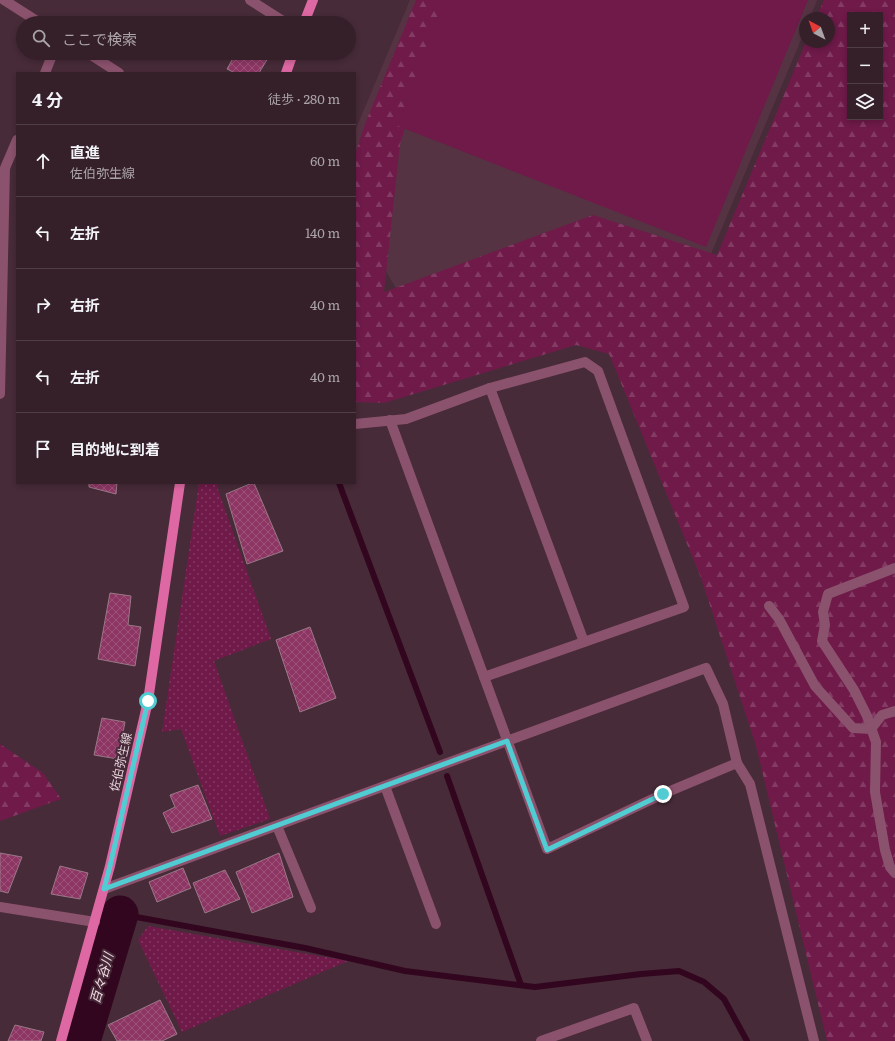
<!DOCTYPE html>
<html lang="ja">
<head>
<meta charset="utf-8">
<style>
	:root { --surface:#35202a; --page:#3d2832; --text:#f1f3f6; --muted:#aaa3a8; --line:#4f3e47 }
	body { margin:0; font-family:Literata,"Noto Sans JP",serif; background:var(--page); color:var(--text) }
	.controls { position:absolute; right:12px; top:12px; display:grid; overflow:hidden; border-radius:0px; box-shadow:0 2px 6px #0003 }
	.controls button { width:36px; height:36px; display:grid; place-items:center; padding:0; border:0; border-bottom:1px solid var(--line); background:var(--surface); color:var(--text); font:20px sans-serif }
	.compass { position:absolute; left:799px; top:12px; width:36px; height:36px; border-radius:50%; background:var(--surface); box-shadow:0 2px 6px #0003; rotate:319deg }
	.stop { position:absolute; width:12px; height:12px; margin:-9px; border:3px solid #51ccd3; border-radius:50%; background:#fff }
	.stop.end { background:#51ccd3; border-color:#fff; box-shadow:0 1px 4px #0008 }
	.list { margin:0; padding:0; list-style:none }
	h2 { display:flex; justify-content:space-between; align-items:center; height:52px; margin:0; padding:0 16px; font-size:17px }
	h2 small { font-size:13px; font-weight:400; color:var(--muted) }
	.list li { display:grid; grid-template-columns:26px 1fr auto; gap:12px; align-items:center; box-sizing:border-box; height:72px; padding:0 16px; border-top:1px solid var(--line) }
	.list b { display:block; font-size:15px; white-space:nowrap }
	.list p { margin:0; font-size:13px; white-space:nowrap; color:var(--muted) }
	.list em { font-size:13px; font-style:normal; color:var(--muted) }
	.icon { flex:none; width:22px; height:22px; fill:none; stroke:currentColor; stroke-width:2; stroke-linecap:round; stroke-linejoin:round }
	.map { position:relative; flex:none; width:895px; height:1041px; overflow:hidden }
	.search { position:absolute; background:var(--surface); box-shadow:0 2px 6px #0003; left:16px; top:16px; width:340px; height:44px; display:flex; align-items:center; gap:10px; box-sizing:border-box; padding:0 14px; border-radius:22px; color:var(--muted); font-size:15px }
	.panel { position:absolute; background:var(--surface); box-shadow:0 2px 6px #0003; left:16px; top:72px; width:340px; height:412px; border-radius:0px }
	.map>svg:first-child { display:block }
</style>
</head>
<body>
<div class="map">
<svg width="895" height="1041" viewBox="0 0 895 1041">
	<defs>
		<pattern id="grass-dots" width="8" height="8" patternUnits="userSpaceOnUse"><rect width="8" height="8" fill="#6f1a49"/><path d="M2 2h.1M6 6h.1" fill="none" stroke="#833a63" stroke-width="1.8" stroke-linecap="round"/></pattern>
		<pattern id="forest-firs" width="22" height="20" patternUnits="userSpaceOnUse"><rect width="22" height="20" fill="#6f1a49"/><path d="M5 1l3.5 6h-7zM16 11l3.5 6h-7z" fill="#833a63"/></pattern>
		<pattern id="building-cross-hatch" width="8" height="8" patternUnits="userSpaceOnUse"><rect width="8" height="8" fill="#8d3664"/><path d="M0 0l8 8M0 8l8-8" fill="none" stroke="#9d527a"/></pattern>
	</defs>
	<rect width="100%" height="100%" fill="#472b38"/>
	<!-- built -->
	<polygon fill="#563343" points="410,0 817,0 810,18 805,18 805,30 703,273 400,295 355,219 355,131"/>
	<!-- grass -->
	<g fill="url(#grass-dots)">
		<polygon points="199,483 218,483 217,487 271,639 214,661 270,819 220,836 181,729 162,732"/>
		<polygon points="148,926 348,961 182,1032 138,940"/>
	</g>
	<!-- forest -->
	<g fill="url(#forest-firs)" fill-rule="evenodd">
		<path d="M416,0H445L400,144L384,292L593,215L717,255L806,42H829V18H816L824,0H895V1041H827L756,746L701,578L609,354L576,345L384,403L355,402V154L365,124ZM850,15H880V117H850Z"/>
		<polygon points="0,744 43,773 61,799 0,821"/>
	</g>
	<!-- pitch -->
	<polygon fill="#6f1a49" points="444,0 808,0 706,247 398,126"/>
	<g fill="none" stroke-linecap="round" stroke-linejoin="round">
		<!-- stream -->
		<g stroke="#33061f" stroke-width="6">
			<polyline points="339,483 440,752"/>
			<polyline points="447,776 521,985"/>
			<polyline points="120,914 305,948 405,971 535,987 641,974 679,971 704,982 724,999 747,1041"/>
		</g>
		<!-- river -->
		<polyline stroke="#33061f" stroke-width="37" points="82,1041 120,914"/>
	</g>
	<!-- building -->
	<g fill="url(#building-cross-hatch)" stroke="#9a7887">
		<polygon points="236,53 271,53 259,73 235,73 227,69"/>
		<polygon points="89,483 117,483 116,494 89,487"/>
		<polygon points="252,483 254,483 283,551 247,564 226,494"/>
		<polygon points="110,593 131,596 128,625 141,627 135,666 98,659"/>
		<polygon points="310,627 336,698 300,712 276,640"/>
		<polygon points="102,718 125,722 118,759 94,755"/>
		<polygon points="198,785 212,819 172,833 163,813 175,807 170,795"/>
		<polygon points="0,853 22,857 8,893 0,891"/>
		<polygon points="279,853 293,897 252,913 236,872"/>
		<polygon points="60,866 88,873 80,899 51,894"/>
		<polygon points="183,868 191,888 157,902 149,882"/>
		<polygon points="225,870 240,899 205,913 193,883"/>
		<polygon points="160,1000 177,1034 162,1041 117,1041 108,1025"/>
		<polygon points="15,1025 44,1032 41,1041 8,1041"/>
	</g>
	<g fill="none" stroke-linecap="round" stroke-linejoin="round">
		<!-- minor -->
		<g stroke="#8b526d" stroke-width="10">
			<polyline points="4,0 40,23"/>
			<polyline points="250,0 286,23"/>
			<polyline points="88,53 119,73"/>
			<polyline points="45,73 53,53"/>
			<polyline points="490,388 584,642"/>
			<polyline points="0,394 5,168 17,140"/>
			<polyline points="390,420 547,849 663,794 737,763"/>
			<polyline points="355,424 406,419 490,388 585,362 598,371 684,607 484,677"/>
			<polyline points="895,568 828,594 823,612 825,625 822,641 854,690 867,716 876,742 875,792 885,850 890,867 895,873"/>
			<polyline points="769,606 779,619 815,686 853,728 871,729 882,715 895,711"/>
			<polyline points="385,786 436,924"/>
			<polyline points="277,826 311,908"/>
			<polyline points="104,889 706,668 723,704 737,763 750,784 814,1041"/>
			<polyline points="0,907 95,922"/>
			<polyline points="541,1041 634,1008 647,1041"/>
		</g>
		<!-- major -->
		<g stroke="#de68a3" stroke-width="10">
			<polyline points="304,23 313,0"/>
			<polyline points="286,73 293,53"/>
			<polyline points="61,1041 110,866 148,701 180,483"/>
		</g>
	</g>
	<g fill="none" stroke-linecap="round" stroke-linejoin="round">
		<!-- route -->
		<polyline stroke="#51ccd3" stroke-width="5" points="148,701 110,866 104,889 507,741 547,850 663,794"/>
	</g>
	<g text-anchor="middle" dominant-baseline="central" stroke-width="4" stroke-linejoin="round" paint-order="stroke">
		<!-- street labels -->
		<g font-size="12" fill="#e4d1d9" stroke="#472b38">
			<text transform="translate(120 762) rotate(-77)">佐伯弥生線</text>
		</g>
		<!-- water labels -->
		<g font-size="13" font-style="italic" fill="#f4dae5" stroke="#472b38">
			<text transform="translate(101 978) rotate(-74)">百々谷川</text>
		</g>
	</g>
</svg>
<div class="controls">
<button>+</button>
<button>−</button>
<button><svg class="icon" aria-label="layers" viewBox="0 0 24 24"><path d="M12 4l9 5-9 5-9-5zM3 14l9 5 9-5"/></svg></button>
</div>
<svg class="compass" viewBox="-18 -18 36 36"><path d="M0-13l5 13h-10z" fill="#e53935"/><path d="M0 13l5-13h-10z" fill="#aaa3a8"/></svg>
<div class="stop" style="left:148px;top:701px"></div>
<div class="stop end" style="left:663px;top:794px"></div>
<div class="search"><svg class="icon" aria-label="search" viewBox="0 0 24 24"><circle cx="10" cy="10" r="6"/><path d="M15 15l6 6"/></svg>ここで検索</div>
<section class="panel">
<h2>4 分<small>徒歩 · 280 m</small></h2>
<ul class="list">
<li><svg class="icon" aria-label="ahead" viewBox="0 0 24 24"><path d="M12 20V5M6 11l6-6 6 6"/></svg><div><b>直進</b><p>佐伯弥生線</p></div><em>60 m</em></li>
<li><svg class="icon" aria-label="left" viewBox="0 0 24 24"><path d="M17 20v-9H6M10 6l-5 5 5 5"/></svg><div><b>左折</b></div><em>140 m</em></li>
<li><svg class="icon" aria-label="right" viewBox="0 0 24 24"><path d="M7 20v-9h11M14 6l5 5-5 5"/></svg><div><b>右折</b></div><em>40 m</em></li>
<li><svg class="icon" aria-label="left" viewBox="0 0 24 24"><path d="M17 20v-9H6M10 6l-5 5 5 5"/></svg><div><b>左折</b></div><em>40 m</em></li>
<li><svg class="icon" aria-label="arrive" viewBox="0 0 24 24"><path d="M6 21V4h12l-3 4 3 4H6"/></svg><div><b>目的地に到着</b></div></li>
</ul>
</section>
</div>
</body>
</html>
